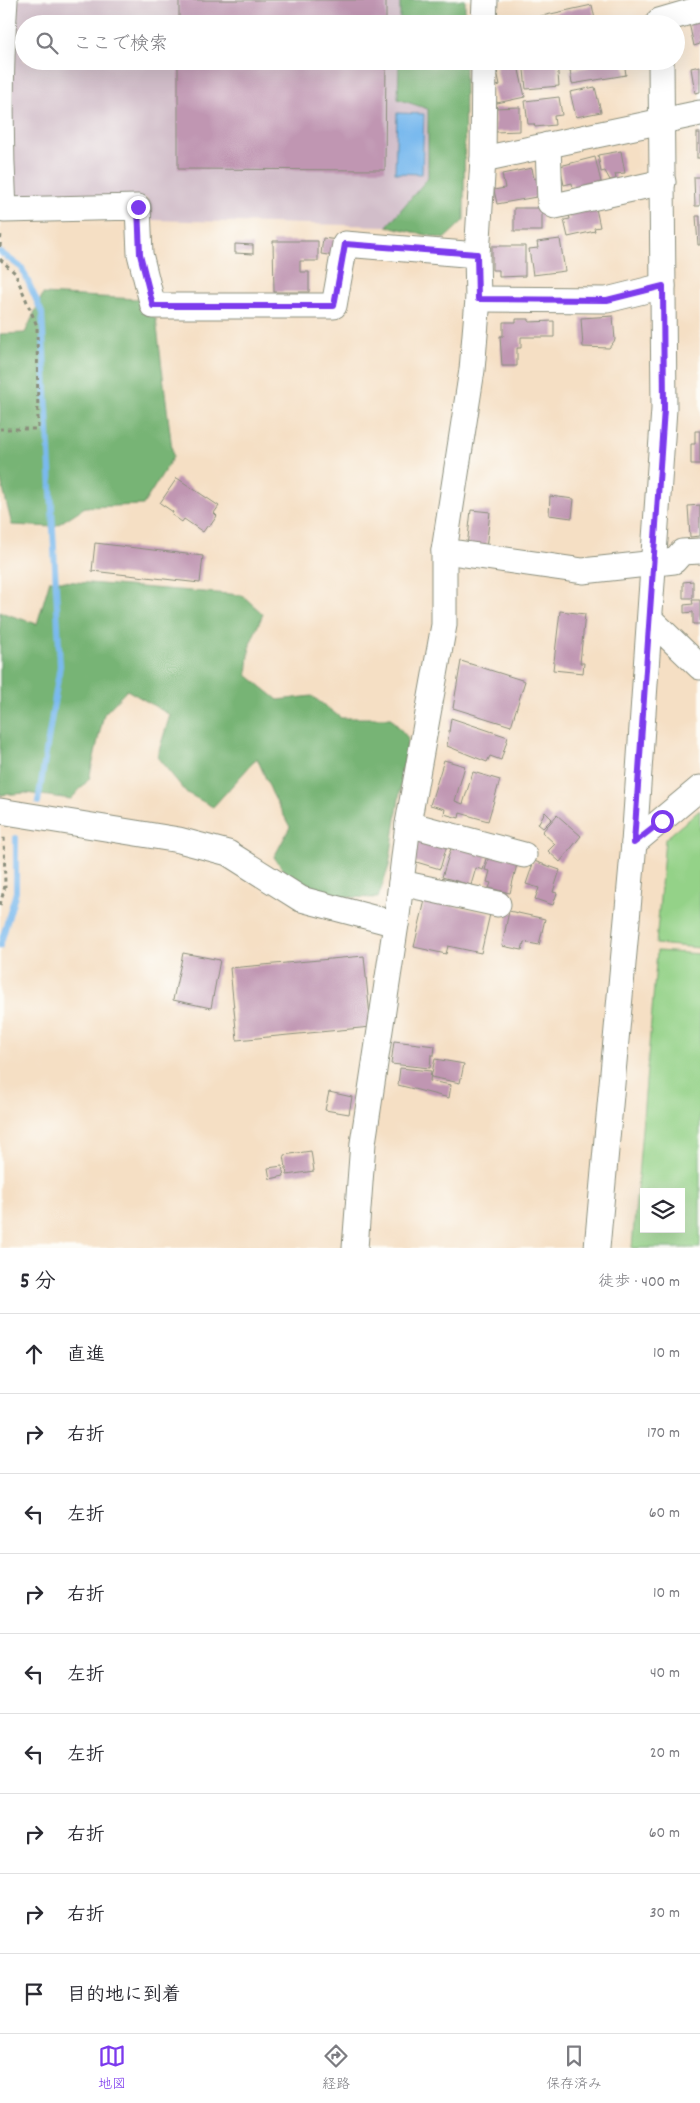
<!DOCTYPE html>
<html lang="ja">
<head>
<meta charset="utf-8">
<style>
	:root { --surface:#fff; --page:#f2f2f3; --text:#2b2b33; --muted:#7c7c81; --line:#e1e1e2; --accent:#7c3aed }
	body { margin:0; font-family:Dekko,"Klee One",sans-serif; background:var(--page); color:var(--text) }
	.controls { position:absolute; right:15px; bottom:15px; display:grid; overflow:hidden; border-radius:0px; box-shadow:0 5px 20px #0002 }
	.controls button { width:45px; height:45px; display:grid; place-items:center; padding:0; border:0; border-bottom:1px solid var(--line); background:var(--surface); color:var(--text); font:25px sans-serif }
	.stop { position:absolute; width:15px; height:15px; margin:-11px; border:4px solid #7c3aed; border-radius:50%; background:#fff }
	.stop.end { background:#7c3aed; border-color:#fff; box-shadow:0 1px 5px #0008 }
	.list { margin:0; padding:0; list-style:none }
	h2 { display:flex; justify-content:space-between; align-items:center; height:65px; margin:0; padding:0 20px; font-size:21px }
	h2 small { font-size:16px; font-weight:400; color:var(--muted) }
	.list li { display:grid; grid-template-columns:32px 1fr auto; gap:15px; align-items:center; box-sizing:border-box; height:80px; padding:0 20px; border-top:1px solid var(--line) }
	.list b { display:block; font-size:19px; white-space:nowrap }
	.list em { font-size:16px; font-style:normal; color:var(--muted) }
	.icon { flex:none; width:28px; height:28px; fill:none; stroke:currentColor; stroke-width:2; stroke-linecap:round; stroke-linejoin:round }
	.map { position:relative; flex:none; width:700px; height:1248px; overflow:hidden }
	.search { position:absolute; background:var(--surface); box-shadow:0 5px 20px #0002; left:15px; right:15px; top:15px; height:55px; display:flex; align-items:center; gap:12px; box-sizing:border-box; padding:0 18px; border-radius:28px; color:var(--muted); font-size:19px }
	.sheet { height:785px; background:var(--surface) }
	nav { display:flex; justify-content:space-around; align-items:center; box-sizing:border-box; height:70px; border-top:1px solid var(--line); background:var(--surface); font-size:14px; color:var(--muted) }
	nav a { display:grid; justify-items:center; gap:2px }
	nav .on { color:var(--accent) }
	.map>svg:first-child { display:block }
</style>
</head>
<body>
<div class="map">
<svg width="700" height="1248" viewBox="0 0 700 1248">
	<rect width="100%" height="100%" fill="#fdfcf7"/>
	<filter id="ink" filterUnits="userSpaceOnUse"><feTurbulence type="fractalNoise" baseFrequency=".02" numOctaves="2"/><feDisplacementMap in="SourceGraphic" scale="10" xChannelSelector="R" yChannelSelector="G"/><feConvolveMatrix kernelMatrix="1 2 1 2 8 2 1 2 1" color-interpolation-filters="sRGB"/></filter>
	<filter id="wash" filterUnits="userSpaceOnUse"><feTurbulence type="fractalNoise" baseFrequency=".0096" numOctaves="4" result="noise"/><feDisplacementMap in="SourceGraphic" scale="20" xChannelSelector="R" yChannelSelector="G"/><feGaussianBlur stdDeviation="1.12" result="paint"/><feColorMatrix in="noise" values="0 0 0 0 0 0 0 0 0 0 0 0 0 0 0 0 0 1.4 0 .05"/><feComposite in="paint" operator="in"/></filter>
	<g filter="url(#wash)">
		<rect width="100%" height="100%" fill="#f5dfc4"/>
		<!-- industrial -->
		<polygon fill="#d1bdc9" points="14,0 400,0 400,24 24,24 24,61 399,61 398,99 428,109 428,179 387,226 150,220 147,198 19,202 7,187"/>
		<!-- green -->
		<g fill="#94d288" stroke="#5a885e" fill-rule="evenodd">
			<polygon points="700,810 700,948 656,944 665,839"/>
			<path d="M657,951L700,954V1248H632ZM644,1192H681V1229H644Z"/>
		</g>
		<!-- forest -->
		<g fill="#77b474" stroke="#4b7854">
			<rect x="400" y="0" width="65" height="24"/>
			<polygon points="399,61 465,61 464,220 444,239 387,226 428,178 428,109 398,99"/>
			<polygon points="43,294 138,299 156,319 173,457 143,505 85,507 54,527 12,525 0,477 0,334 25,333"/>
			<polygon points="50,580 242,595 263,614 250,644 247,675 278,700 312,696 341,718 391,718 408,738 389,866 378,898 344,897 291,880 274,857 290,827 272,793 257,758 213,807 187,793 157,757 170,715 127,690 104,714 89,779 71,799 26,793 0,795 0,612 37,624"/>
		</g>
		<!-- water -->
		<polygon fill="#7abaee" stroke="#4c7c91" points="397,113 424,114 422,174 395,173"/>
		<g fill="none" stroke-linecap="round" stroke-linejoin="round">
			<!-- stream -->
			<g stroke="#7abaee" stroke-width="6">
				<polyline points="0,252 22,268 42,313 60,666 38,802"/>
				<polyline points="0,946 16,892 16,838"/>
			</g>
		</g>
		<g id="blocks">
			<!-- building -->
			<g fill="#c096b2">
				<rect x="179" y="0" width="207" height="24"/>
				<polygon points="592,5 596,24 538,24 537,17"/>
				<polygon points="700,21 700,44 694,46 689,23"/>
				<polygon points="178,61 386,61 385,170 178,169"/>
				<polygon points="517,61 525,97 497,103 493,87 500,85 496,66"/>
				<polygon points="523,61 557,61 559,86 526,89"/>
				<polygon points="588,61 624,61 626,75 572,84 570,70 589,67"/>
				<polygon points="700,66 700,92 695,93 691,68"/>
				<polygon points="595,87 601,112 576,117 570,92"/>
				<polygon points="559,97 562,115 554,116 555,125 535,127 534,124 528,124 525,101"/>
				<polygon points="520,107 520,131 495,132 494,108"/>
				<rect x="697" y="133" width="3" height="25"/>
				<polygon points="621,151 625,173 615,174 616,179 610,180 605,171 601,172 598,155"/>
				<polygon points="595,157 601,182 573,189 572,183 564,185 560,166"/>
				<polygon points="532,168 534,179 539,178 542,196 497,204 494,190 505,188 502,174"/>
				<polygon points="694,177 700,177 700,206 695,206"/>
				<polygon points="595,204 600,227 594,228 595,231 568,237 564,220 570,219 568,210"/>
				<rect x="514" y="208" width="28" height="23"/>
				<polygon points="696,216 700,216 700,245 698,245"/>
				<polygon points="323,238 337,240 335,256 321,254"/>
				<polygon points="560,239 565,271 533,275 529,249 538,248 537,242"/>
				<polygon points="273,241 318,241 318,261 300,261 300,272 309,272 309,292 274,292"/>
				<polygon points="235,244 253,245 253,254 235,253"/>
				<polygon points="492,246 525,246 525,276 499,277 499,270 492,270"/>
				<polygon points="613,316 615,340 609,348 583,347 581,318"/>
				<polygon points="516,319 529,319 529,322 554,321 554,337 521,337 521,348 517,348 517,366 502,366 500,336 503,336 503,322 516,322"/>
				<polygon points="695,431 700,431 700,464 691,464 691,444 695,444"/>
				<polygon points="177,478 219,506 214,513 217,516 210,526 208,525 203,532 184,519 182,522 172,515 173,512 160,503"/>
				<polygon points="550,496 574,499 572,518 549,515"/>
				<polygon points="700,505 700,536 690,537 688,506"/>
				<polygon points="471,510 490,512 486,549 467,547"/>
				<polygon points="95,543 203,556 200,583 92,571"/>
				<polygon points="693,581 693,598 683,598 683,582"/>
				<polygon points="692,600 700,600 700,624 693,624 693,612 684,613 684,605 693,604"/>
				<polygon points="560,611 585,614 580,663 584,663 583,673 553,670"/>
				<polygon points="461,661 525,681 511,726 453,708"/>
				<polygon points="451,718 508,737 501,760 490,756 487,762 447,746"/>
				<polygon points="444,760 465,766 455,801 463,804 473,772 500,780 488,821 460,813 459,818 444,814 445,809 430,805"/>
				<polygon points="545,812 552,819 543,828 538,824"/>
				<polygon points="557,815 581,836 560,862 548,851 555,844 542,832"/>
				<polygon points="419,838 447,845 440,869 413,861"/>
				<polygon points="452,845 487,855 483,870 476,868 471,885 442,877"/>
				<polygon points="490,853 518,860 510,893 489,888 491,883 487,882 490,871 485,870"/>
				<polygon points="534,861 560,870 553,892 557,893 553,905 535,899 539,888 526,884"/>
				<polygon points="425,900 490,914 481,953 448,946 446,954 414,947"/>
				<polygon points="509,911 545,919 539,945 524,942 522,950 502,946"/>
				<polygon points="183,953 220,960 211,1008 173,1000"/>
				<polygon points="364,956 371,1027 237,1040 230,968"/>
				<polygon points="394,1041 435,1046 434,1055 431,1055 430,1068 391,1064"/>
				<polygon points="435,1059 464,1064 460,1083 431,1077"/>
				<polygon points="400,1068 431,1071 430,1081 451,1085 449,1098 398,1085"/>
				<polygon points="329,1092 352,1097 349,1114 325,1110"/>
				<polygon points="311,1151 314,1171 287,1175 284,1155"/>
				<polygon points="282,1166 284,1176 270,1179 268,1168"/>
			</g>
		</g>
	</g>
	<g filter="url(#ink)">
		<use href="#blocks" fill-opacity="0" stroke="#8a8e7c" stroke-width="1"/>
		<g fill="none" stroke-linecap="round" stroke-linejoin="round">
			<defs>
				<g id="minor">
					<path d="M5,0C0,70 0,141 4,210L138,207L140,254L153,306H334L345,244L477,255"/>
					<polyline points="659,21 700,9"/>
					<polyline points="484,24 485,0"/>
					<polyline points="548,145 550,203 555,206 663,182"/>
					<polyline points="483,159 700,113"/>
					<polyline points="478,299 607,300 663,286"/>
					<polyline points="444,551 583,571 674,561 682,552 700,551"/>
					<polyline points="650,619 700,667"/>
					<polyline points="0,811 179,840 228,853 301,899 396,924"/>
					<polyline points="408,824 524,855"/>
					<polyline points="634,843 700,788"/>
					<polyline points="401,883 498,904"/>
					<polyline points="355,1248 363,1143 396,924 408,824 444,625 444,551 472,370 478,299 477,255 483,159 484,61"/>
					<polyline points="597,1248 634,843 664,409 661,61"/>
				</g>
			</defs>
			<!-- minor casing -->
			<use href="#minor" stroke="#8a8e7c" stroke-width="27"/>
			<!-- path -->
			<g stroke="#8a8e7c" stroke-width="3" stroke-dasharray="4 4" stroke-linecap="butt">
				<polyline points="0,247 1,233"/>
				<polyline points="0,259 15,273 37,326 38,429 0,429"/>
				<polyline points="0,905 5,886 4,834"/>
			</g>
			<!-- minor -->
			<use href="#minor" stroke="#fff" stroke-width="25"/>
		</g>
	</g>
	<g fill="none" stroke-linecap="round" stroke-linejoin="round" filter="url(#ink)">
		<!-- route -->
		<polyline stroke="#7c3aed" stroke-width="6" points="138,207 140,254 153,306 334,306 345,244 477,254 478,299 607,300 663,286 664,409 634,843 662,821"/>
	</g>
</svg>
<div class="controls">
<button><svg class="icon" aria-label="layers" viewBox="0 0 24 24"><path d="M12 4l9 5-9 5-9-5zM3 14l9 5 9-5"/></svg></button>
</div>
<div class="stop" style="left:662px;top:821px"></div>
<div class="stop end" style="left:138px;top:207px"></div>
<div class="search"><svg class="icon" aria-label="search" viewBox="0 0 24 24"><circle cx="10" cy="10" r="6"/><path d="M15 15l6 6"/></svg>ここで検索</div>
</div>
<section class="sheet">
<h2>5 分<small>徒歩 · 400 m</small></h2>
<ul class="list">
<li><svg class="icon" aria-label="ahead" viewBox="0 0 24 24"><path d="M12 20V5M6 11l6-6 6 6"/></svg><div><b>直進</b></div><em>10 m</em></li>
<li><svg class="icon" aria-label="right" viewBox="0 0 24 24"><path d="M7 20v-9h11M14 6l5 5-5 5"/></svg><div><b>右折</b></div><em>170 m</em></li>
<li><svg class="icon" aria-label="left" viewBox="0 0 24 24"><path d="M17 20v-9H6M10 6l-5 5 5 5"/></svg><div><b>左折</b></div><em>60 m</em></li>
<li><svg class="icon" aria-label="right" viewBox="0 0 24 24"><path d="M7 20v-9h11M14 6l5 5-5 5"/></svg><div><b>右折</b></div><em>10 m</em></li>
<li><svg class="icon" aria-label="left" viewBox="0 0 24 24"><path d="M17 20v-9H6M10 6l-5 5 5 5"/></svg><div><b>左折</b></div><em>40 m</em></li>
<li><svg class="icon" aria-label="left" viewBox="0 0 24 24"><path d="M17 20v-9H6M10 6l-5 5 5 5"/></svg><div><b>左折</b></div><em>20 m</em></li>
<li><svg class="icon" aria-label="right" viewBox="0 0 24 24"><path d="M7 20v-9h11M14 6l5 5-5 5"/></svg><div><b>右折</b></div><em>60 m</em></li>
<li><svg class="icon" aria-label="right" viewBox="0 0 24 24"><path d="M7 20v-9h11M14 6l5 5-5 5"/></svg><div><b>右折</b></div><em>30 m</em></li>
<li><svg class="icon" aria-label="arrive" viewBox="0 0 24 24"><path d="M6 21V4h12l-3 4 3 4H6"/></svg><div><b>目的地に到着</b></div></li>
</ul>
</section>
<nav>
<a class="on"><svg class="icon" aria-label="map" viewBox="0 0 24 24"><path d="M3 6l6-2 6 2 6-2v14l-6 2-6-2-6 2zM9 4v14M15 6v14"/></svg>地図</a>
<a><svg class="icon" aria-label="directions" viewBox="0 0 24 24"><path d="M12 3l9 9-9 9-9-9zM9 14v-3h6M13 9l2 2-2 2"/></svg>経路</a>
<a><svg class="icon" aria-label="saved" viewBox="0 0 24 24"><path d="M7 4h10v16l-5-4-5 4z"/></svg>保存済み</a>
</nav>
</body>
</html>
